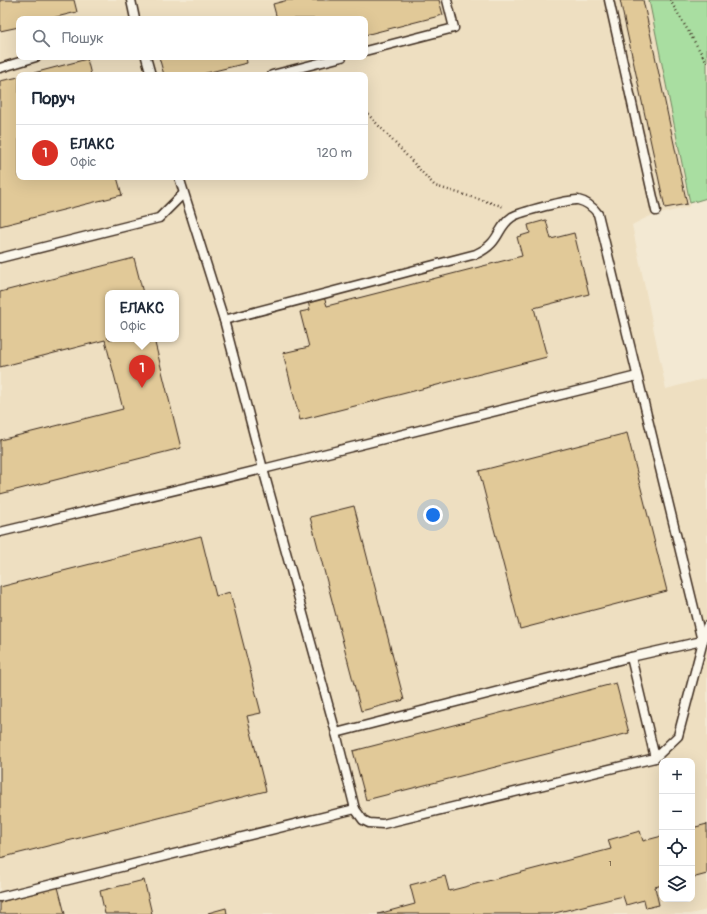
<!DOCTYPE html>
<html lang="uk">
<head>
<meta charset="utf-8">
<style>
	:root { --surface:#fff; --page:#f2f2f3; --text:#1f2937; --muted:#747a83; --line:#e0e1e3; --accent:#d93025 }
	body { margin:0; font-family:Pangolin,sans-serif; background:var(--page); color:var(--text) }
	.controls { position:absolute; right:12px; bottom:12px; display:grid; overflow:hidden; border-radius:8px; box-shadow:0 4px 16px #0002 }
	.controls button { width:36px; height:36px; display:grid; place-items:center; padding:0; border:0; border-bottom:1px solid var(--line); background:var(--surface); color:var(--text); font:20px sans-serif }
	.you { position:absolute; left:433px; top:515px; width:14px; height:14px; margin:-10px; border:3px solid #fff; border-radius:50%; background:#1a73e8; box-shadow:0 0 0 6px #1a73e833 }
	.badge { display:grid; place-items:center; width:26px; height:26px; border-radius:50%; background:var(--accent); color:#fff; font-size:13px; font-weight:700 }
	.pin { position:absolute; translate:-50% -33px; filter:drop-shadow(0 1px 2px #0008) }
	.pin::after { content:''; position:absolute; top:21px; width:14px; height:12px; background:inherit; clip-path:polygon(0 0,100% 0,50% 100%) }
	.popup { position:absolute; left:105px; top:290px; width:74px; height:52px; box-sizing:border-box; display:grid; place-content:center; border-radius:8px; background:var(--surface); filter:drop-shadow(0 1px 3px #0005); font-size:13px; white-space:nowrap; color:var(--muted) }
	.popup b { font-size:15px; color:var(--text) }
	.popup::after { content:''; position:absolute; left:50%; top:100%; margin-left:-8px; border:8px solid transparent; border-top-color:var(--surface) }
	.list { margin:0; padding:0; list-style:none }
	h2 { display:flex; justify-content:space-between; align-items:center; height:52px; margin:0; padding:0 16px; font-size:17px }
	h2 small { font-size:13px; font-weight:400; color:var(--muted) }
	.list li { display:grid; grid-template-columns:26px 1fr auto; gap:12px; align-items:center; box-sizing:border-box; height:56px; padding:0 16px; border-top:1px solid var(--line) }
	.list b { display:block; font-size:15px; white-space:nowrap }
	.list p { margin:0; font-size:13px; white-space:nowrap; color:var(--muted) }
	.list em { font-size:13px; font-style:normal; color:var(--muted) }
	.icon { flex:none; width:22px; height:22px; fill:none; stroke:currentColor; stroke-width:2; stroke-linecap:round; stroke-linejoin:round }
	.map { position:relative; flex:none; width:707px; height:914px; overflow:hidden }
	.search { position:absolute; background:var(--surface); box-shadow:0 4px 16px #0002; left:16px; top:16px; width:352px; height:44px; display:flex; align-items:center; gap:10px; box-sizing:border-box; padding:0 14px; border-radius:8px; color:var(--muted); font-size:15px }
	.panel { position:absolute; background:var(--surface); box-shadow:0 4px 16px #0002; left:16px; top:72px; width:352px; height:108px; border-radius:8px }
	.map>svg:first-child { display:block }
</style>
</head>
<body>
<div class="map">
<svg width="707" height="914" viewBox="0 0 707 914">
	<rect width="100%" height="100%" fill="#f3e9d3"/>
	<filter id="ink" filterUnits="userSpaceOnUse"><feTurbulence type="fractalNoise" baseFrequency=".025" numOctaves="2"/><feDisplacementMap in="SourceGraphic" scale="8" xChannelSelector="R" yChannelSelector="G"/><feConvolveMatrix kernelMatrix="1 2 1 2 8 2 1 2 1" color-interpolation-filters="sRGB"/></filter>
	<g filter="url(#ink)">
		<!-- built -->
		<path fill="#eedfc1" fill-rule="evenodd" d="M0,0H650L690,203L688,207L648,217L632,225L666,389L707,378V910L690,914H0ZM19,19H365V57H19ZM19,75H365V177H19ZM108,293H176V339H108ZM662,761H692V899H662Z"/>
		<!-- green -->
		<polygon fill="#a9dea1" stroke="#728460" points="649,0 707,0 707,198 690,203"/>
		<!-- building -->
		<g fill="#e1c998" stroke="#3b2a1e">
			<polygon points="0,0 74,0 77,12 48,19 19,19 19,27 0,31"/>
			<polygon points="288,0 439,0 443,15 365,35 365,19 277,19 273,4"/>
			<polygon points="620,0 643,0 687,204 665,208"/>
			<polygon points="159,57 246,57 247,63 198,75 164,75"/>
			<polygon points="87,59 91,75 26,75"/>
			<polygon points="19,77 19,177 117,177 122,195 0,226 0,81"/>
			<polygon points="546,220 551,239 574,233 589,294 534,308 547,357 300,420 283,353 309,347 300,312 310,310 308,301 324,297 327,306 522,256 517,237 530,233 528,225"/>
			<polygon points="134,258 143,293 108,293 108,339 154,339 181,448 0,494 0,440 123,409 105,340 0,367 0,292"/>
			<polygon points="627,433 667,591 520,629 479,471"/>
			<polygon points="354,506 404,700 361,711 310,517"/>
			<polygon points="201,536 216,596 230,592 261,713 247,716 266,791 0,858 0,587"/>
			<polygon points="616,683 629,733 366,800 353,751"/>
			<polygon points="707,824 707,874 692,878 692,828"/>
			<polygon points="640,831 643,841 662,836 662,885 655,887 659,905 646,908 644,900 626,905 623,896 551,914 378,914 415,904 410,885 445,876 449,891 611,849 608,840"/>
			<polygon points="144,880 152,914 105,914 100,891"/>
			<polygon points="58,887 65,914 0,914 0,902"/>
			<polygon points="226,908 227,914 209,914 208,913"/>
		</g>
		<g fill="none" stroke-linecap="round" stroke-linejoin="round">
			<defs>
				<g id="service">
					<polyline points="131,0 135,19"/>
					<polyline points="609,0 656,211"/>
					<polyline points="365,51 454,28 447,0"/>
					<polyline points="146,57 151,75"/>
					<polyline points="0,68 36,57"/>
					<polyline points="272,75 342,57"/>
					<polyline points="179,177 224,320 263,469 336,733 355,809 363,820 369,823 383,824 655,758 678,736 707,626"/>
					<polyline points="0,258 159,218 183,194"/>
					<path d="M224,320L476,254C501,243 496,228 512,217C520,212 570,199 578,200C587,202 593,207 598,214L702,641L631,657L336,733"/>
					<polyline points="0,532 263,469 637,376"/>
					<polyline points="631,657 655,758"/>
					<polyline points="0,897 355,809"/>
				</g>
			</defs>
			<!-- service casing -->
			<use href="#service" stroke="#3b2a1e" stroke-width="11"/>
			<!-- path -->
			<g stroke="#3b2a1e" stroke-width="2.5" stroke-dasharray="1 3" stroke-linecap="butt">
				<polyline points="670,0 707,63"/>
				<polyline points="365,111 435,186 505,207"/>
			</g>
			<!-- service -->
			<use href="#service" stroke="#fbf7ec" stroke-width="8"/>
		</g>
	</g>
	<g text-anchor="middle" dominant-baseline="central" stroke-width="4" stroke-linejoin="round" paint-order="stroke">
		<!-- number labels -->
		<g font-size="8" fill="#64523c">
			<text x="610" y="863">1</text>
		</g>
	</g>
</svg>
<div class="controls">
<button>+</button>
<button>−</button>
<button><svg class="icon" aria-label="locate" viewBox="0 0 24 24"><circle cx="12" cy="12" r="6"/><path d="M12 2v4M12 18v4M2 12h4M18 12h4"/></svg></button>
<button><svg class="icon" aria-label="layers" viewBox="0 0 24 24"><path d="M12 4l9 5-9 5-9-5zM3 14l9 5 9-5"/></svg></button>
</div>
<div class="you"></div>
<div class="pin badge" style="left:142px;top:388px">1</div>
<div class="popup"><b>ЕЛАКС</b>Офіс</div>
<div class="search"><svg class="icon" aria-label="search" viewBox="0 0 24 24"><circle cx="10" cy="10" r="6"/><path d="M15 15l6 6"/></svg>Пошук</div>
<section class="panel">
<h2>Поруч<small></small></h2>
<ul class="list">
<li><span class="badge">1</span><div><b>ЕЛАКС</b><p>Офіс</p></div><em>120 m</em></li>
</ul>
</section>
</div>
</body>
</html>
